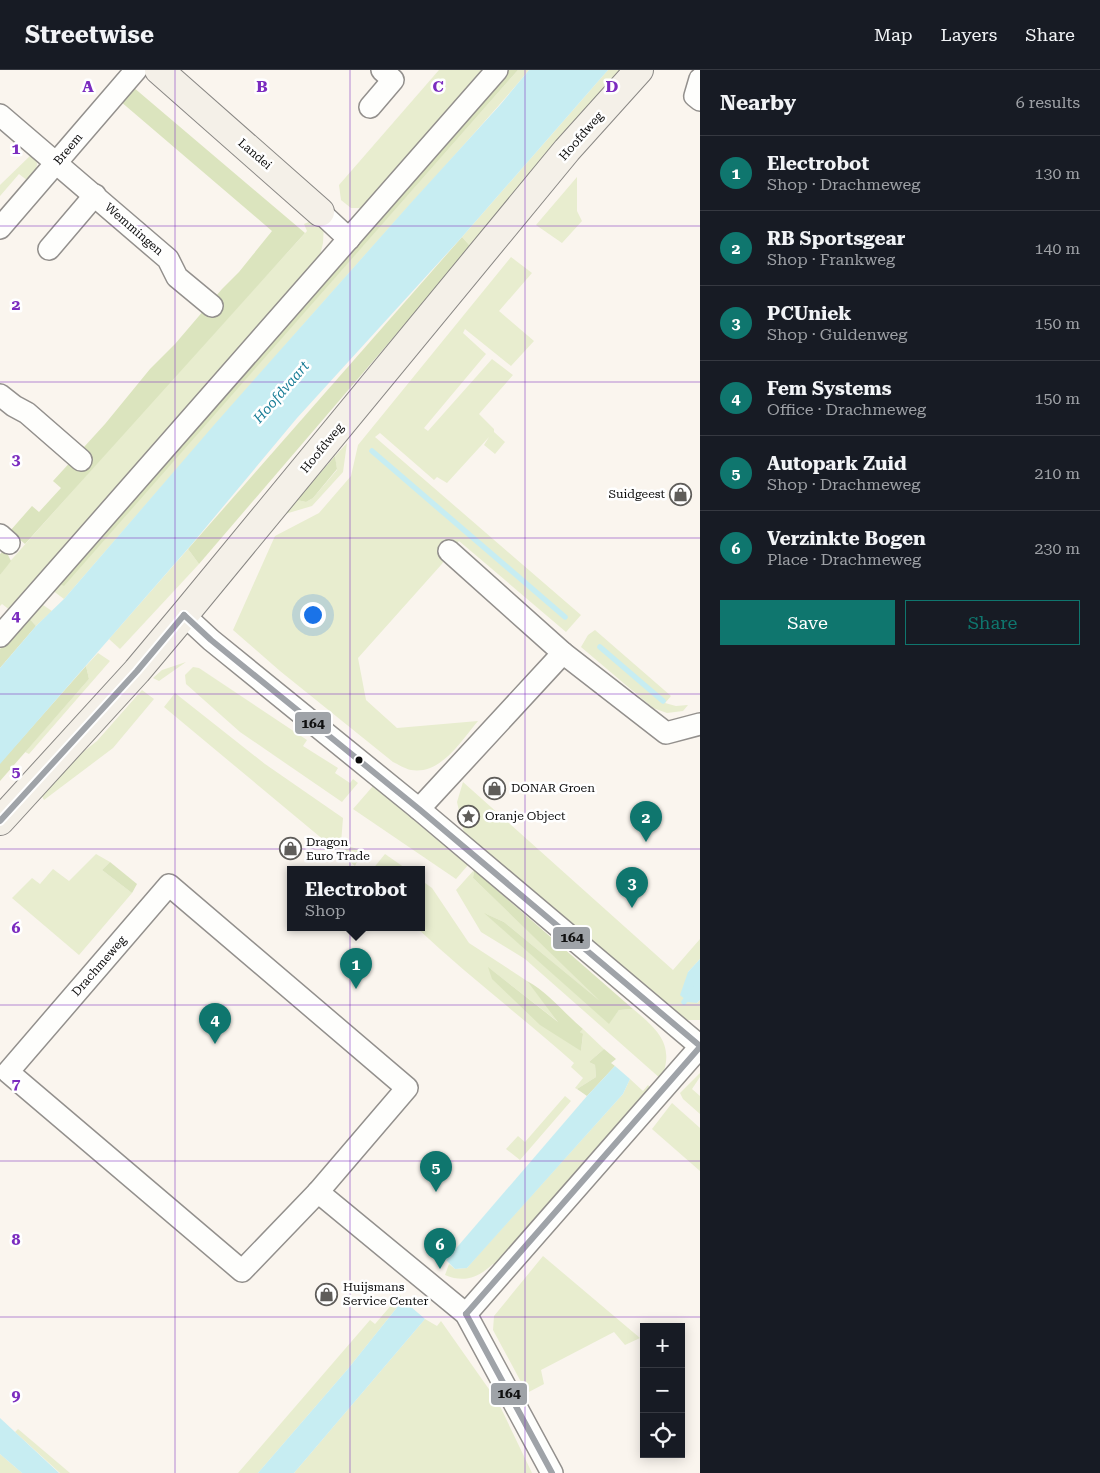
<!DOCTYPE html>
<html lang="en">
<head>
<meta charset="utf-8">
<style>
	:root { --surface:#171b24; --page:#242831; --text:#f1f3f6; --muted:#9ea1a6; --line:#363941; --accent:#0f766e }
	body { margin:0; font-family:"Roboto Serif",serif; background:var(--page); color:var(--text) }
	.controls { position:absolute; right:15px; bottom:15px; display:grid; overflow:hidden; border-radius:0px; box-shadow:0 2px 12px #0003 }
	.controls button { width:45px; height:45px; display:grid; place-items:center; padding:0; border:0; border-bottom:1px solid var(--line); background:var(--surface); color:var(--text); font:25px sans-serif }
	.you { position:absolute; left:312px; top:544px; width:18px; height:18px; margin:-12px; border:4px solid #fff; border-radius:50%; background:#1a73e8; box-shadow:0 0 0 8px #1a73e833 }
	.badge { display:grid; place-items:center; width:32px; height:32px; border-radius:50%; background:var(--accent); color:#fff; font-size:16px; font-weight:700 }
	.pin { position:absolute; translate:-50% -41px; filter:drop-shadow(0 1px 2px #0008) }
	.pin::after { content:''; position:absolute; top:26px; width:18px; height:15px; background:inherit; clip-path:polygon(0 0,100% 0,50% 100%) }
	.popup { position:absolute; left:287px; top:796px; width:138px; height:65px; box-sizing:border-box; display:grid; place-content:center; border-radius:0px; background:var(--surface); filter:drop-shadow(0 1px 4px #0005); font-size:16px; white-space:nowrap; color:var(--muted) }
	.popup b { font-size:19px; color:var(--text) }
	.popup::after { content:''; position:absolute; left:50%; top:100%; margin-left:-10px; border:10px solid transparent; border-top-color:var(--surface) }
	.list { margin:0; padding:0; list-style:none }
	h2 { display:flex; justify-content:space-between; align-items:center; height:65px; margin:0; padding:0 20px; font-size:21px }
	h2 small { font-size:16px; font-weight:400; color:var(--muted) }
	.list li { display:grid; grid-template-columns:32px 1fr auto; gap:15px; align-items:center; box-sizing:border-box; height:75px; padding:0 20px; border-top:1px solid var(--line) }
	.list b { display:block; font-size:19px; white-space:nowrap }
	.list p { margin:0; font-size:16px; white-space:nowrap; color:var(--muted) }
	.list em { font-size:16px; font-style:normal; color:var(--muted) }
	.actions { display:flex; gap:10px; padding:15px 20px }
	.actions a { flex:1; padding:11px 0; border:1px solid var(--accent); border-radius:0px; text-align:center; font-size:18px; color:var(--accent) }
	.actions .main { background:var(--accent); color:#fff }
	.icon { flex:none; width:28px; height:28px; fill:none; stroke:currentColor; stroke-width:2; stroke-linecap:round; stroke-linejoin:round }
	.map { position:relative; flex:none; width:700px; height:1403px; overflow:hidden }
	header { display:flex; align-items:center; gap:30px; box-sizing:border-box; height:70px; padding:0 25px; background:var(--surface); border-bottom:1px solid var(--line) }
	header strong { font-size:24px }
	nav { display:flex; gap:28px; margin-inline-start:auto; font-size:18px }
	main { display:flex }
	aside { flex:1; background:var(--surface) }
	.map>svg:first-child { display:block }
</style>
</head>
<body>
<header>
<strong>Streetwise</strong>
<nav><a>Map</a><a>Layers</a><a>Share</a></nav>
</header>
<main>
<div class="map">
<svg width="700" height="1403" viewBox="0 0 700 1403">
	<rect width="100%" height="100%" fill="#faf5ee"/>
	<!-- green -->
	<g fill="#e8edcf">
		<polygon points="439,0 484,0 363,138 351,138 341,130 339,115"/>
		<path d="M518,0H529C479,60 425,117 373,176C269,293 166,411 64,529L52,520L57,513L64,515Z"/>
		<polygon points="608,0 628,0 471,177 462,167"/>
		<path d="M32,84C42,94 35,101 28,111L19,104L0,126V115Z"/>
		<polygon points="577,107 577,141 582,151 562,173 536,155"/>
		<polygon points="319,147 324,153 323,173 320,185 250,267 139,391 11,541 2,534 0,536 0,505 5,497 156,327 307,161 304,154"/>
		<path d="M511,187L532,203L499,241L534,271L511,296L465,259L463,263L486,284L424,358L428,361L492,289L513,305L479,344L494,359V362L505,372L495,384L484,375L489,367L447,413L437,407L434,410L380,363L375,367L581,545L566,562L459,471L441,495L358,588L366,630L397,658L478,651C461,671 441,705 411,700C405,699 398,694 393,692L280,601L233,560L275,466L319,443L351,406L358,375Z"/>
		<polygon points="347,373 343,402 312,436 285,444 297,430 306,432 313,428 337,400 335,386"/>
		<polygon points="188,479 199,494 120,579 109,569"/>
		<polygon points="43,535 52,541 36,556 28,547"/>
		<polygon points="595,560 671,626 665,633 676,636 688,635 683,641 667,643 653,638 581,577 588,565"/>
		<polygon points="98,583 110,591 29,684 25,682 89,609 86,596"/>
		<polygon points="186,592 159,611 153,608 162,600"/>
		<polygon points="193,597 199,598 307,670 303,676 338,698 335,703 350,713 353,709 358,713 342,732 240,662 186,614 185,605"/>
		<polygon points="142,620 154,629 113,678 44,730 41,724 46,711 97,671"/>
		<polygon points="175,623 265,694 343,748 341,773 362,781 355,796 164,637"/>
		<polygon points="463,712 673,900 700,869 700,889 688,902 697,933 700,930 700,950 688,950 676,945 464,763 457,732"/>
		<polygon points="373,716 468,795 456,809 353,739"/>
		<polygon points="96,784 110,792 102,800 132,823 79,885 12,828 32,808 40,814 53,799 69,811"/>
		<polygon points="385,784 408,800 372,800"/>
		<path d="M474,800L473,808L607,937L504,852L486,844L609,953L619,940L633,939C657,959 676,975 661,1009L525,889L481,862L456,820Z"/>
		<path d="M421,810L432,818L469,873L527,911L561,954L489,898L581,981L583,965L580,962L583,959L604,979L589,992L595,995L596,1007L577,1019L575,1018L583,1008L571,997L574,993C522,947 467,905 417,858H421Z"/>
		<polygon points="700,1003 700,1007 692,1019 700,1026 700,1044 683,1029 680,1023"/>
		<path d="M630,1009L643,1021L648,1015L652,1019L499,1197L493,1194C478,1208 464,1213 445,1205L449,1194L455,1199L467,1198L479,1184L623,1024Z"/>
		<polygon points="565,1026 571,1031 520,1090 506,1079 518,1066 525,1072"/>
		<polygon points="672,1033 700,1058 700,1101 652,1059"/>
		<polygon points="543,1186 640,1268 625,1275 614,1262 541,1300 544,1314 527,1323 493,1260 494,1246"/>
		<polygon points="400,1225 403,1230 347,1300 258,1403 238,1403 370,1250 375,1254"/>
		<polygon points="425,1249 437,1256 441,1251 498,1332 532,1403 294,1403"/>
		<polygon points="18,1359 70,1403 60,1403 15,1362"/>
		<polygon points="0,1384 22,1403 0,1403"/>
	</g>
	<!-- forest -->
	<g fill="#dbe4be">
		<polygon points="509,0 518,0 64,516 58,513"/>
		<polygon points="133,17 305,163 25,474 10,461 32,436 39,442 61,418 53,411 105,354 150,299 175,274 222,219 239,202 272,161 120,31"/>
		<polygon points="462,167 471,177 199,494 188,479"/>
		<polygon points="335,386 337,399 313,428 306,432 297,430"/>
		<polygon points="5,479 11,491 0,505 0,484"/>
		<polygon points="28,547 36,556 0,598 0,579"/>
		<polygon points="86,596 89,609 0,711 0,693"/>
		<polygon points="110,792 137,814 132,823 102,800"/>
		<polygon points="474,800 633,939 619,940 609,954 484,843 504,852 600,931 473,808"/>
		<path d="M488,897L558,952L527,911C548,922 565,944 583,959L580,962L583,964L581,981L540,955L492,909Z"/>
		<polygon points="604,979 616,989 611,993 615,996 587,1026 577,1019 596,1007 595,995 589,992"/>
	</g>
	<!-- water -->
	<g fill="#c7edf2">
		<polygon points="529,0 608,0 462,167 297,348 192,474 0,694 0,598 36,556 64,529 214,355 409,135 500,35"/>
		<polygon points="700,889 700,930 697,933 688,932 680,925 688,902"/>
		<polygon points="615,996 630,1009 623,1024 467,1198 455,1199 446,1190 587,1026"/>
		<polygon points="403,1230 425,1249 294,1403 258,1403 347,1300"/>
		<polygon points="0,1348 59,1403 22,1403 0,1384"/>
	</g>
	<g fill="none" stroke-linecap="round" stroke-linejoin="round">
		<!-- stream -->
		<g stroke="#c7edf2" stroke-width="5.5">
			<polyline points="372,381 565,547"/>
			<polyline points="600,577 663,631"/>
			<polyline points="684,932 700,913"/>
		</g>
		<defs>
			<g id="street">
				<polyline points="700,9 695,26 700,30"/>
				<polyline points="370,37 393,10 382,0"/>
				<polyline points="0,45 168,189 177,207 212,236"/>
				<polyline points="320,142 349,169"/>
				<polyline points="0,158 136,0"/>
				<polyline points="49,179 95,125"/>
				<polyline points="0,325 14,336 27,343 81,390"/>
				<polyline points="0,465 9,473"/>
				<polyline points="449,481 563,583"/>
				<polyline points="184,545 211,570 419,739 700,976"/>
				<polyline points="0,566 497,0"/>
				<polyline points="419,739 563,583 666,663 700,654"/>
				<polygon points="169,815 407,1018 318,1122 242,1201 8,1002"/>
				<polyline points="318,1122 466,1244 552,1403"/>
				<polyline points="466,1244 700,977"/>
			</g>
			<g id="secondary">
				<polyline points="159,0 320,142"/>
				<polyline points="0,751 137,601 184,545 567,80 639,0"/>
			</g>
		</defs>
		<!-- street casing -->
		<use href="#street" stroke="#93908d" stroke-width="24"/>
		<!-- secondary casing -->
		<use href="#secondary" stroke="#898784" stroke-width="30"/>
		<!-- street -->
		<use href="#street" stroke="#fefefc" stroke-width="21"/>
		<!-- secondary -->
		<use href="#secondary" stroke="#f4f0e8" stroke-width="28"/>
		<defs>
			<g id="bus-1">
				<polyline points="184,545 211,570 419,739 700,976"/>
				<polyline points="0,751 137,601 184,545"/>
				<polyline points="466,1244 700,977"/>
				<polyline points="466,1244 552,1403"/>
			</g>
		</defs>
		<!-- bus-1 casing -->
		<use href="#bus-1" stroke="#fff" stroke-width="10"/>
		<!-- bus-1 -->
		<use href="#bus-1" stroke="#9fa3a8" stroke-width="6"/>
	</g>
	<!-- grid -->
	<path fill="none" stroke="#7b2cbf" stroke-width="1" stroke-opacity="0.55" d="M175,0V1403M350,0V1403M525,0V1403M0,156H700M0,312H700M0,468H700M0,624H700M0,779H700M0,935H700M0,1091H700M0,1247H700"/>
	<!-- icons -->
	<defs>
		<symbol id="shop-ring" viewBox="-11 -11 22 22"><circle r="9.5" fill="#fff" stroke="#5f5d5a" stroke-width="1.5"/><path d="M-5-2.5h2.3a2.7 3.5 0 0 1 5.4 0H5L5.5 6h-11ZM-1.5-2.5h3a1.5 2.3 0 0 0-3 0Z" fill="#5f5d5a"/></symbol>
		<symbol id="sight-ring" viewBox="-11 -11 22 22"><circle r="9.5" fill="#fff" stroke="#5f5d5a" stroke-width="1.5"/><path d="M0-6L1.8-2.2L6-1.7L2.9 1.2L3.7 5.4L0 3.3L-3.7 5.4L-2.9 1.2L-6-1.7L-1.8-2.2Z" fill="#5f5d5a"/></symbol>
	</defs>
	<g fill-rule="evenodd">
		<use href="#shop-ring" x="668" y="412" width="25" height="25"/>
		<use href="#shop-ring" x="482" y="706" width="25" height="25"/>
		<use href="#sight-ring" x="456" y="734" width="25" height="25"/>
		<use href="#shop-ring" x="278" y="766" width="25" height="25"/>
		<use href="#shop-ring" x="314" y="1212" width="25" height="25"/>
	</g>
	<!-- markers -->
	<circle fill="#0b0b0b" stroke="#fff" stroke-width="2" cx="359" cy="690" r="4.5"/>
	<g text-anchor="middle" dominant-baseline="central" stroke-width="5" stroke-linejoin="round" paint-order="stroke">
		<!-- street labels -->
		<g font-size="12" fill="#0b0b0b" stroke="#fff">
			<text transform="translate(581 66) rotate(-49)">Hoofdweg</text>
			<text transform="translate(68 79) rotate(-50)">Breem</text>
			<text transform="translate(255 84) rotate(41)">Landei</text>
			<text transform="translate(134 159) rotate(41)">Wemmingen</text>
			<text transform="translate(322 378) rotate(-51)">Hoofdweg</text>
			<text transform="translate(99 896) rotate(-49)">Drachmeweg</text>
		</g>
		<!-- poi labels -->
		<g font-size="12" fill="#0b0b0b" stroke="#fff" text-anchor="start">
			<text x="665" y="424" text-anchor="end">Suidgeest</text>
			<text x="511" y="718">DONAR Groen</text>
			<text x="485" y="746">Oranje Object</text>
			<text x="306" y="772">Dragon<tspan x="306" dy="14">Euro Trade</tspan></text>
			<text x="343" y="1217">Huijsmans<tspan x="343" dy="14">Service Center</tspan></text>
		</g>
		<!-- water labels -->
		<g font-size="14" font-style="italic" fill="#1b7e97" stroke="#fff">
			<text transform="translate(281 322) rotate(-49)">Hoofdvaart</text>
		</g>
	</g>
	<g font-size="16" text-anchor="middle" font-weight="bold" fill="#7b2cbf" stroke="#fff" stroke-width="5" stroke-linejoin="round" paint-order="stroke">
		<text x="88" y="22">A</text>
		<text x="262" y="22">B</text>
		<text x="438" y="22">C</text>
		<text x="612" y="22">D</text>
		<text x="16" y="84">1</text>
		<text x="16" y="240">2</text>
		<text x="16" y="395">3</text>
		<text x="16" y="551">4</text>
		<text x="16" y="707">5</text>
		<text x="16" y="863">6</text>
		<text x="16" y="1019">7</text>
		<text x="16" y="1175">8</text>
		<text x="16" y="1331">9</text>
	</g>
	<g stroke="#fff" stroke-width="2">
		<rect x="294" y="641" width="38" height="24" rx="5" fill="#9fa3a8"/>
		<rect x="552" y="856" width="39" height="24" rx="5" fill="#9fa3a8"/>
		<rect x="490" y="1312" width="38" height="24" rx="5" fill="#9fa3a8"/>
	</g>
	<g font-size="14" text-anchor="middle" font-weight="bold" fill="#111">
		<text x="313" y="658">164</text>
		<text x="572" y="872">164</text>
		<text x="509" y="1328">164</text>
	</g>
</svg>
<div class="controls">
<button>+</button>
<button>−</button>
<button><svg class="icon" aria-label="locate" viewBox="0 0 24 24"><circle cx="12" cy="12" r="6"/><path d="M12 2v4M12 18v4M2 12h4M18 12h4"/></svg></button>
</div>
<div class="you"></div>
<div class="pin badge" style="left:356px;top:919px">1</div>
<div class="popup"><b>Electrobot</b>Shop</div>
<div class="pin badge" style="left:646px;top:772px">2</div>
<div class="pin badge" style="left:632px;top:838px">3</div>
<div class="pin badge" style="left:215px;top:974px">4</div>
<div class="pin badge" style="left:436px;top:1122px">5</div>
<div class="pin badge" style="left:440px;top:1199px">6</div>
</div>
<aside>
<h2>Nearby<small>6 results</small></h2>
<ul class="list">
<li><span class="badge">1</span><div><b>Electrobot</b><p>Shop · Drachmeweg</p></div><em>130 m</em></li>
<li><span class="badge">2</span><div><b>RB Sportsgear</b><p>Shop · Frankweg</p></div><em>140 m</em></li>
<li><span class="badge">3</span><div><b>PCUniek</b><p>Shop · Guldenweg</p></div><em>150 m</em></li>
<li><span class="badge">4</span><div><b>Fem Systems</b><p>Office · Drachmeweg</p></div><em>150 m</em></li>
<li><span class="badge">5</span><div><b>Autopark Zuid</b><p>Shop · Drachmeweg</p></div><em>210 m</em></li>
<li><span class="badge">6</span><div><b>Verzinkte Bogen</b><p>Place · Drachmeweg</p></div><em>230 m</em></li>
</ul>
<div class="actions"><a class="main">Save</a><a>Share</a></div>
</aside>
</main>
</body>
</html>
